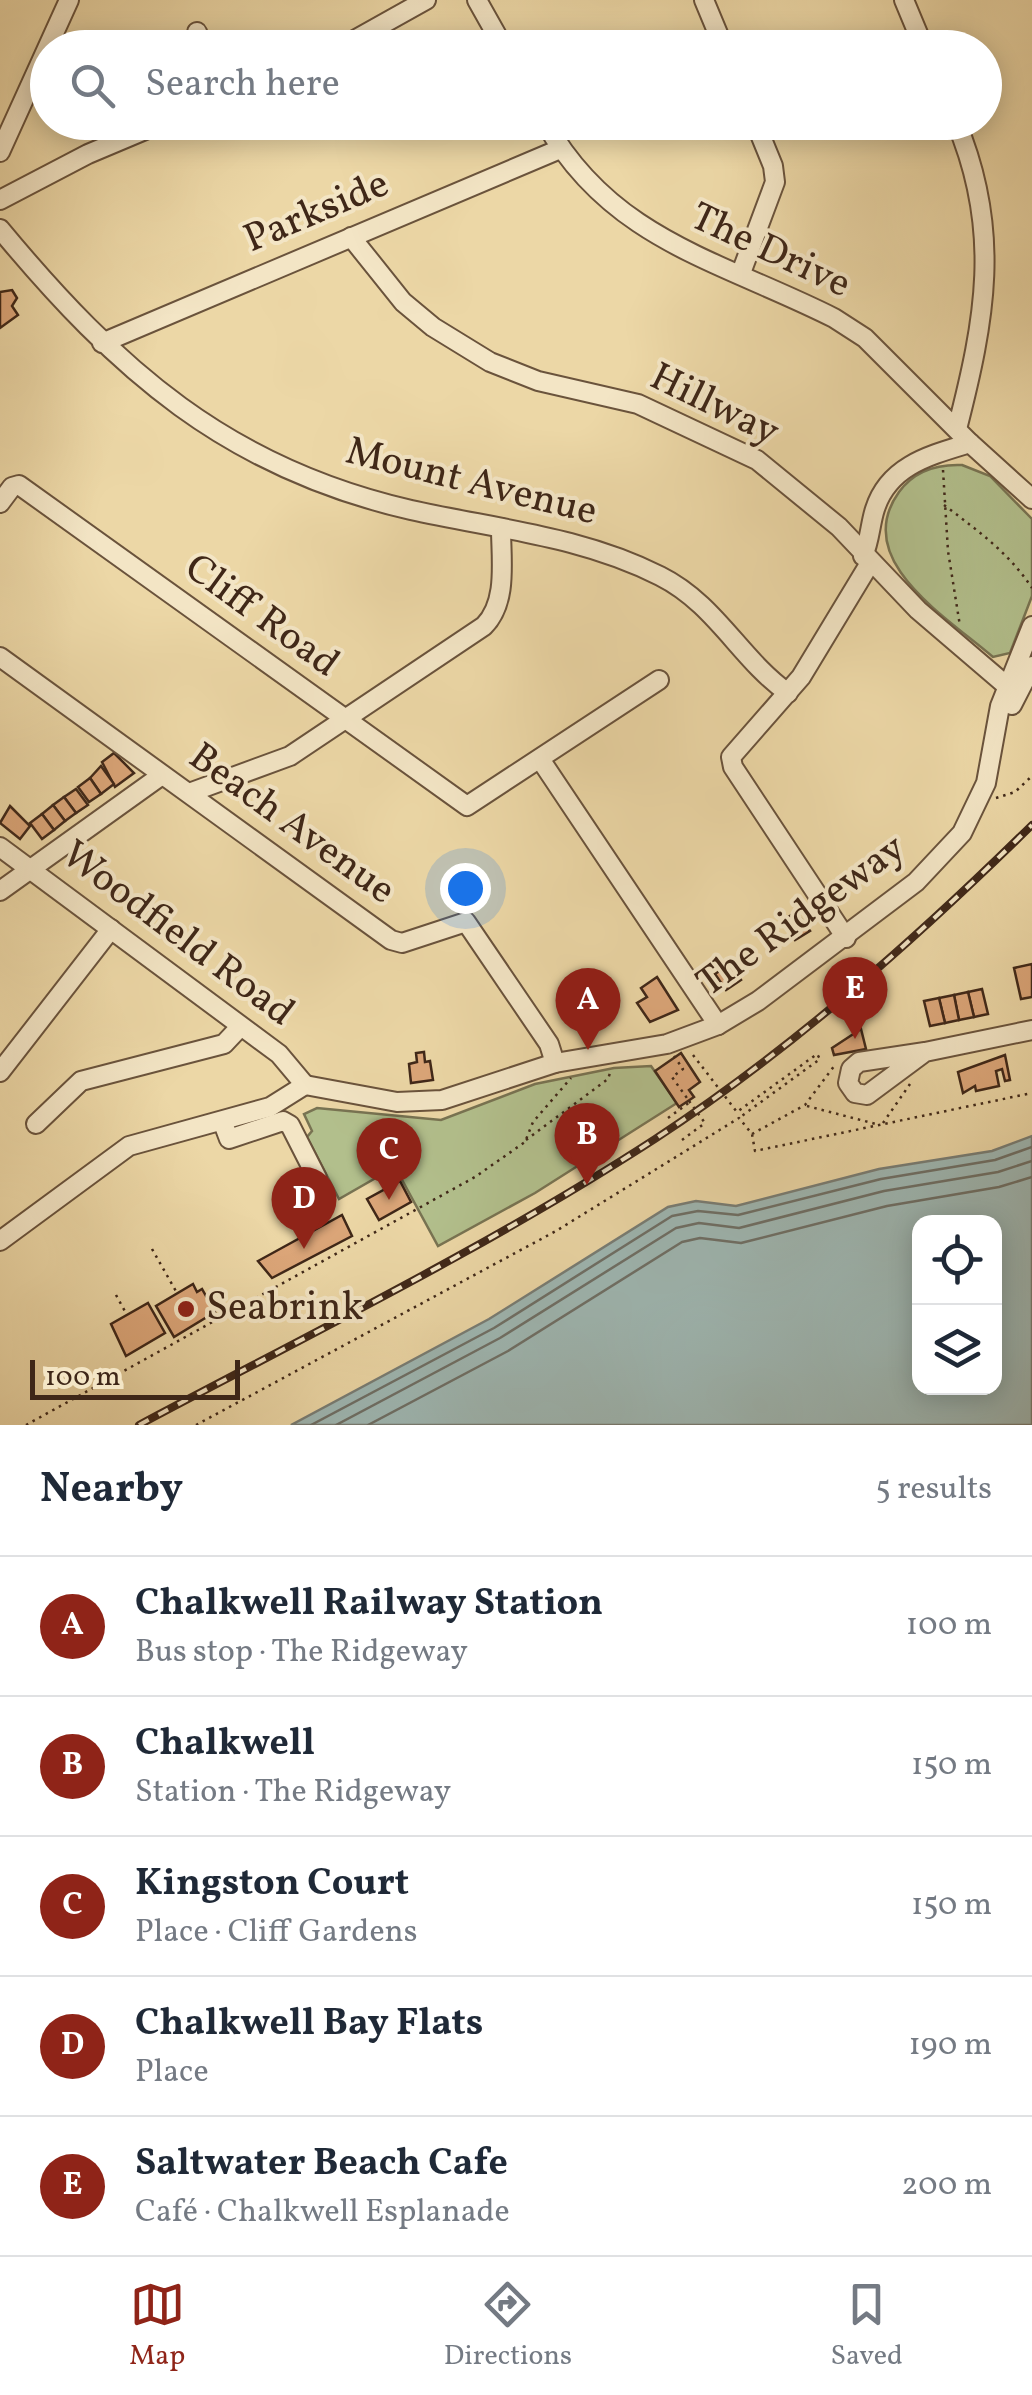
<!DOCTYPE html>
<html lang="en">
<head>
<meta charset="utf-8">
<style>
	:root { --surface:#fff; --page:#f6f6f7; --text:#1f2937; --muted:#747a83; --line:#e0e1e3; --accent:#8f2418 }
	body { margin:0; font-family:Vollkorn,serif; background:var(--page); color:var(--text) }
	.controls { position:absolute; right:30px; bottom:30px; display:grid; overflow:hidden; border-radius:20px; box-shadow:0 5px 25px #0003 }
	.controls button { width:90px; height:90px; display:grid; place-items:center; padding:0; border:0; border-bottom:2px solid var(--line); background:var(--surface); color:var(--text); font:50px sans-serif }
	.scale { position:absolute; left:30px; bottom:25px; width:210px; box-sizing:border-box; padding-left:10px; border:5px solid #3f2718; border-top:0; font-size:28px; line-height:35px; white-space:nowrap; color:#3f2718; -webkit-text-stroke:8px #f3e5c5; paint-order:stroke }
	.you { position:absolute; left:465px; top:888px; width:35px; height:35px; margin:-25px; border:8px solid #fff; border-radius:50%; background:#1a73e8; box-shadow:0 0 0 15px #1a73e833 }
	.badge { display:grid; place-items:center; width:65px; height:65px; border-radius:50%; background:var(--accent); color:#fff; font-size:32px; font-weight:700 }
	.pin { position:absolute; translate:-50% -82px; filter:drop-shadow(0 2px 5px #0008) }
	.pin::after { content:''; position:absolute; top:52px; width:35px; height:30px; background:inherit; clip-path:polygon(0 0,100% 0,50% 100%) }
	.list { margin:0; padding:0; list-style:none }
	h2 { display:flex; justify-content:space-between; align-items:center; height:130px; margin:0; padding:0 40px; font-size:42px }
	h2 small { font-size:32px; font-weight:400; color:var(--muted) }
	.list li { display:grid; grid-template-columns:65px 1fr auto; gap:30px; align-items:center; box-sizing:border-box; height:140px; padding:0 40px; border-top:2px solid var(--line) }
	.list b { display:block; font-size:38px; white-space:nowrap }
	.list p { margin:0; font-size:32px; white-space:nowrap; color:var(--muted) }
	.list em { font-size:32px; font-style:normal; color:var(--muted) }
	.icon { flex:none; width:55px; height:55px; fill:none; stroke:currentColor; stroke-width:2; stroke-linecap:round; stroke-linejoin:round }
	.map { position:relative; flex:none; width:1032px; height:1425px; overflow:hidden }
	.search { position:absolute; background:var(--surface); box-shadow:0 5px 25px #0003; left:30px; right:30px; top:30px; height:110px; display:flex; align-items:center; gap:25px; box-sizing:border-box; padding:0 35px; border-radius:55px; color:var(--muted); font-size:38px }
	.sheet { height:830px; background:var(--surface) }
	nav { display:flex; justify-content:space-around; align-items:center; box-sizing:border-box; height:140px; border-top:2px solid var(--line); background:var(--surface); font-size:28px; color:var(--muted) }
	nav a { display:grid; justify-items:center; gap:5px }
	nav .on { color:var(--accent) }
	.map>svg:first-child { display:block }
</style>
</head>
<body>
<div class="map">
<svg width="1032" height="1425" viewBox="0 0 1032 1425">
	<rect width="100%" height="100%" fill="#ecd7a6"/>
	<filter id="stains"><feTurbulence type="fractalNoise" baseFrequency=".002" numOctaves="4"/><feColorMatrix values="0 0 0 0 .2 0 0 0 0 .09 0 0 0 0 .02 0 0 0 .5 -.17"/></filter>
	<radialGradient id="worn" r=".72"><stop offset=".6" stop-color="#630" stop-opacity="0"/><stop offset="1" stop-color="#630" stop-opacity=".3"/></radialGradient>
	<!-- green -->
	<g fill="#b2bf8c" stroke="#787352" stroke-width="2.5">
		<path d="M962,465L990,476L1032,519V596L1010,653L993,657C948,618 850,560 899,492C914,471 937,464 962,465Z"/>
		<polygon points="651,1066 677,1103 535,1193 438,1246 395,1167 339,1199 307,1137 312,1131 304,1114 317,1108 441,1120 535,1084 614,1068"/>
	</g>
	<!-- water -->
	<path fill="#9eb7b3" stroke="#787d75" stroke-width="2.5" fill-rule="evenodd" d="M1032,1136V1425H291L489,1319L668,1207L696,1201L736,1206L879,1169L992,1151ZM920,1222H994V1388H920Z"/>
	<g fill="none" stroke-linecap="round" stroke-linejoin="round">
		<!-- shore -->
		<g stroke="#6e6f66" stroke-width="2.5">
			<polyline points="311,1425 494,1328 672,1216 698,1211 738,1215 881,1179 995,1160 1032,1147"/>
			<polyline points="336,1425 500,1338 676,1228 699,1223 739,1228 884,1191 998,1172 1032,1161"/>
			<polyline points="368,1425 508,1351 682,1242 700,1238 741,1243 887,1206 999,1187 1032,1177"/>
		</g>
	</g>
	<!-- building -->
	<g fill="#dca679" stroke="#3f2718" stroke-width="2.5">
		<polygon points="12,290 17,298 12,306 18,315 0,328 0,292"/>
		<polygon points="114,753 134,773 115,787 102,762"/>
		<polygon points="101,766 114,784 101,794 90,778"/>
		<polygon points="90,778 101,794 89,802 78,787"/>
		<polygon points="76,789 88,805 76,813 64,797"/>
		<polygon points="64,797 76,813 65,821 53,805"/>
		<polygon points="53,805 65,821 54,830 42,814"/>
		<polygon points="10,806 30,826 20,839 0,823"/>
		<polygon points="42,814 54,830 42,839 30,823"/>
		<polygon points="796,912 810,931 795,940 782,921"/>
		<polygon points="730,964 741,980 726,990 715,974"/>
		<polygon points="1032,964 1032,997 1021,999 1014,968"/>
		<polygon points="657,977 678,1010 650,1022 637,1003 647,997 641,988"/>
		<polygon points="982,989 988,1014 974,1017 968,992"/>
		<polygon points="968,992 974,1017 959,1020 954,995"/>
		<polygon points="954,995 959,1020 945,1023 939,998"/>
		<polygon points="939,998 945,1023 930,1026 924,1001"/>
		<polygon points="861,1029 866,1049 834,1055 832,1048"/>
		<polygon points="424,1052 425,1062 430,1061 433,1080 411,1083 409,1064 417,1062 416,1053"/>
		<polygon points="681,1053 700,1082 689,1090 694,1097 679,1107 655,1071"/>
		<polygon points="1005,1055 1010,1080 1005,1081 1002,1069 996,1071 999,1086 976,1091 975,1086 963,1093 958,1072"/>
		<polygon points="400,1181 411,1202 379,1220 367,1199"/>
		<polygon points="342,1215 352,1236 272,1278 258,1261"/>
		<polygon points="193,1284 197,1292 202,1289 215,1312 174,1337 156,1306"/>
		<polygon points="148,1303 165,1333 126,1356 111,1324"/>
	</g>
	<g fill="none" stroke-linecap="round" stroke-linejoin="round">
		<defs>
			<g id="minor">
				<polyline points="477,0 504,48"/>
				<polyline points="704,0 724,48"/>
				<polyline points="904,0 924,48"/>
				<polyline points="197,32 203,48"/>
				<polyline points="340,48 426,0"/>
				<path d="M545,122C611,240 721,261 834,318L865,338L970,443"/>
				<path d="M956,122C1002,231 985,320 957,429"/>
				<polyline points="0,152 69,0"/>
				<polyline points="0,200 88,154 164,122"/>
				<path d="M0,229C117,370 227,468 411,510C496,529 581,536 660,576C716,604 740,659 788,693"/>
				<polyline points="351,237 403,302 433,327 490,362 538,381 638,404 757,460 839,527 918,610 1015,693"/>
				<polyline points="741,273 775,182 773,166 755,122"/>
				<polyline points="102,343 560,149"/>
				<polyline points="0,503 12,487 19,485 467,806 659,680"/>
				<path d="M863,556C870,541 870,524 875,509C889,465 931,455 970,443L1032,499"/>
				<polyline points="0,657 391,940 402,943 466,922 549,1044 555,1063"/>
				<polyline points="1012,705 1032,666"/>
				<polyline points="540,759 718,1025"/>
				<path d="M189,793L290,756L484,626C508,602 501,560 501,528"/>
				<polyline points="0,847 279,1054 305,1085"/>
				<polyline points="0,891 162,775"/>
				<polyline points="846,938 733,767 731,757 801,677 870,563"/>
				<polyline points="925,1052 859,1062 851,1069 848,1083 855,1093 867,1095 925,1052 1032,1030"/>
				<polyline points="0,1072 111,929"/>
				<polyline points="305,1085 397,1102 442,1100 555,1063 667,1044 718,1025 758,1001 916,882 962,833 986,783 1000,706 1032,626"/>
				<polyline points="223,1123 229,1139 283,1121 290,1125 317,1178"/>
				<polyline points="36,1124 81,1081 224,1044 240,1027"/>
				<polyline points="0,1241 129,1146 270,1107 305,1085"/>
			</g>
		</defs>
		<!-- minor casing -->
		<use href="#minor" stroke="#6a533c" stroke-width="22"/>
		<!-- path -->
		<g stroke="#3f2718" stroke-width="2.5" stroke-dasharray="2.5 5" stroke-linecap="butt">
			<polyline points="943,470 948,551 960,626"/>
			<path d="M944,505C977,530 1009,553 1032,588"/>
			<polyline points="996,798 1015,792 1032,776"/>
			<polyline points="674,1056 683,1069 672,1077 689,1101"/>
			<polyline points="807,1106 876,1124"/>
			<polyline points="668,1118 690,1102"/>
			<polyline points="883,1123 910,1084"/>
			<polyline points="752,1134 805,1105 835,1065"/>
			<polyline points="526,1140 608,1079 611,1070"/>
			<polyline points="682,1140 705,1123"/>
			<polyline points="152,1249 177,1293"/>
			<polyline points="116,1295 127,1315"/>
			<polyline points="26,1425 475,1177 525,1142 533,1122 571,1078"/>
			<polyline points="196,1425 556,1231 739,1118 752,1134 755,1151 1032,1093"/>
		</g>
		<!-- minor -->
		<use href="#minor" stroke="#f3e5c5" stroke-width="18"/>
		<defs>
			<path id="rail" d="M139,1425C312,1333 490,1246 655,1139C792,1049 915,940 1032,825"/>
		</defs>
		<!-- rail casing -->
		<use href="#rail" stroke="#3f2718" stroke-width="8"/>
		<!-- rail -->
		<use href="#rail" stroke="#f3e5c5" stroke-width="4" stroke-dasharray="11" stroke-linecap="butt"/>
		<!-- path-bridge -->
		<g stroke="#3f2718" stroke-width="2.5" stroke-dasharray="2.5 5" stroke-linecap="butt">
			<polyline points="693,1055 737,1112 817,1054 820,1059 739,1118"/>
			<polyline points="689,1101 705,1123"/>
		</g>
	</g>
	<!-- markers -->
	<circle fill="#8f2418" stroke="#f3e5c5" stroke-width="4" cx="186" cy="1309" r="10"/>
	<g text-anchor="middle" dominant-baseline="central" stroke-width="8" stroke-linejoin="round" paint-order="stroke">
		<!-- street labels -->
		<g font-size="40" fill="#3f2718" stroke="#f3e5c5">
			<text transform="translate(317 213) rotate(-23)">Parkside</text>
			<text transform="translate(770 252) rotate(25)">The Drive</text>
			<text transform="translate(714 406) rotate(26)">Hillway</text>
			<text transform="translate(471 483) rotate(14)">Mount Avenue</text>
			<text transform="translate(261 617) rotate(36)">Cliff Road</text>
			<text transform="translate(291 825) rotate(36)">Beach Avenue</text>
			<text transform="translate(802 917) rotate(-36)">The Ridgeway</text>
			<text transform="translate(177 935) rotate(37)">Woodfield Road</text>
		</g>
		<!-- poi labels -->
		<g font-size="40" fill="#3f2718" stroke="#f3e5c5" text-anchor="start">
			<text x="206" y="1309">Seabrink</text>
		</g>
	</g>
	<rect width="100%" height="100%" filter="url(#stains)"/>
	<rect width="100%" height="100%" fill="url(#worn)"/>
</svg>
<div class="controls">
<button><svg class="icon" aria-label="locate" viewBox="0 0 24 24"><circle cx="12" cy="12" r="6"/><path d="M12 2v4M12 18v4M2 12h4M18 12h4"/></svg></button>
<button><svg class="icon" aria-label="layers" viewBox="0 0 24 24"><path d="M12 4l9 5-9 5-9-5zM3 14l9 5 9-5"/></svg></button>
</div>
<div class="scale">100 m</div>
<div class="you"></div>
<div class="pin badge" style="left:588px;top:1050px">A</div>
<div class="pin badge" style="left:587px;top:1185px">B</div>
<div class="pin badge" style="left:389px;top:1200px">C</div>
<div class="pin badge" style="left:304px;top:1249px">D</div>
<div class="pin badge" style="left:855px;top:1039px">E</div>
<div class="search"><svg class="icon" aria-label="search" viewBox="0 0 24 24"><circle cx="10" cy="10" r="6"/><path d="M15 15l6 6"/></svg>Search here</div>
</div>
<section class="sheet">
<h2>Nearby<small>5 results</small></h2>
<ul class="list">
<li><span class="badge">A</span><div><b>Chalkwell Railway Station</b><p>Bus stop · The Ridgeway</p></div><em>100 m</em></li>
<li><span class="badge">B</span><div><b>Chalkwell</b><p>Station · The Ridgeway</p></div><em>150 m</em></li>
<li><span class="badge">C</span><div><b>Kingston Court</b><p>Place · Cliff Gardens</p></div><em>150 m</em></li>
<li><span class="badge">D</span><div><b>Chalkwell Bay Flats</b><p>Place</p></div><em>190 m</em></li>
<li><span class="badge">E</span><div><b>Saltwater Beach Cafe</b><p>Café · Chalkwell Esplanade</p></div><em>200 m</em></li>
</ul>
</section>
<nav>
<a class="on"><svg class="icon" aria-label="map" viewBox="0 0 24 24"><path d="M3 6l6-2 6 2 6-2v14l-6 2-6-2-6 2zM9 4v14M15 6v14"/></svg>Map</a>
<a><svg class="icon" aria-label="directions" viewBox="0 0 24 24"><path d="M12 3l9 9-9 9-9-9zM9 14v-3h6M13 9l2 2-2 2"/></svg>Directions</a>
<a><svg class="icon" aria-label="saved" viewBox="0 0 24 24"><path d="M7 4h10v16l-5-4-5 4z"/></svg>Saved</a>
</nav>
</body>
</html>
